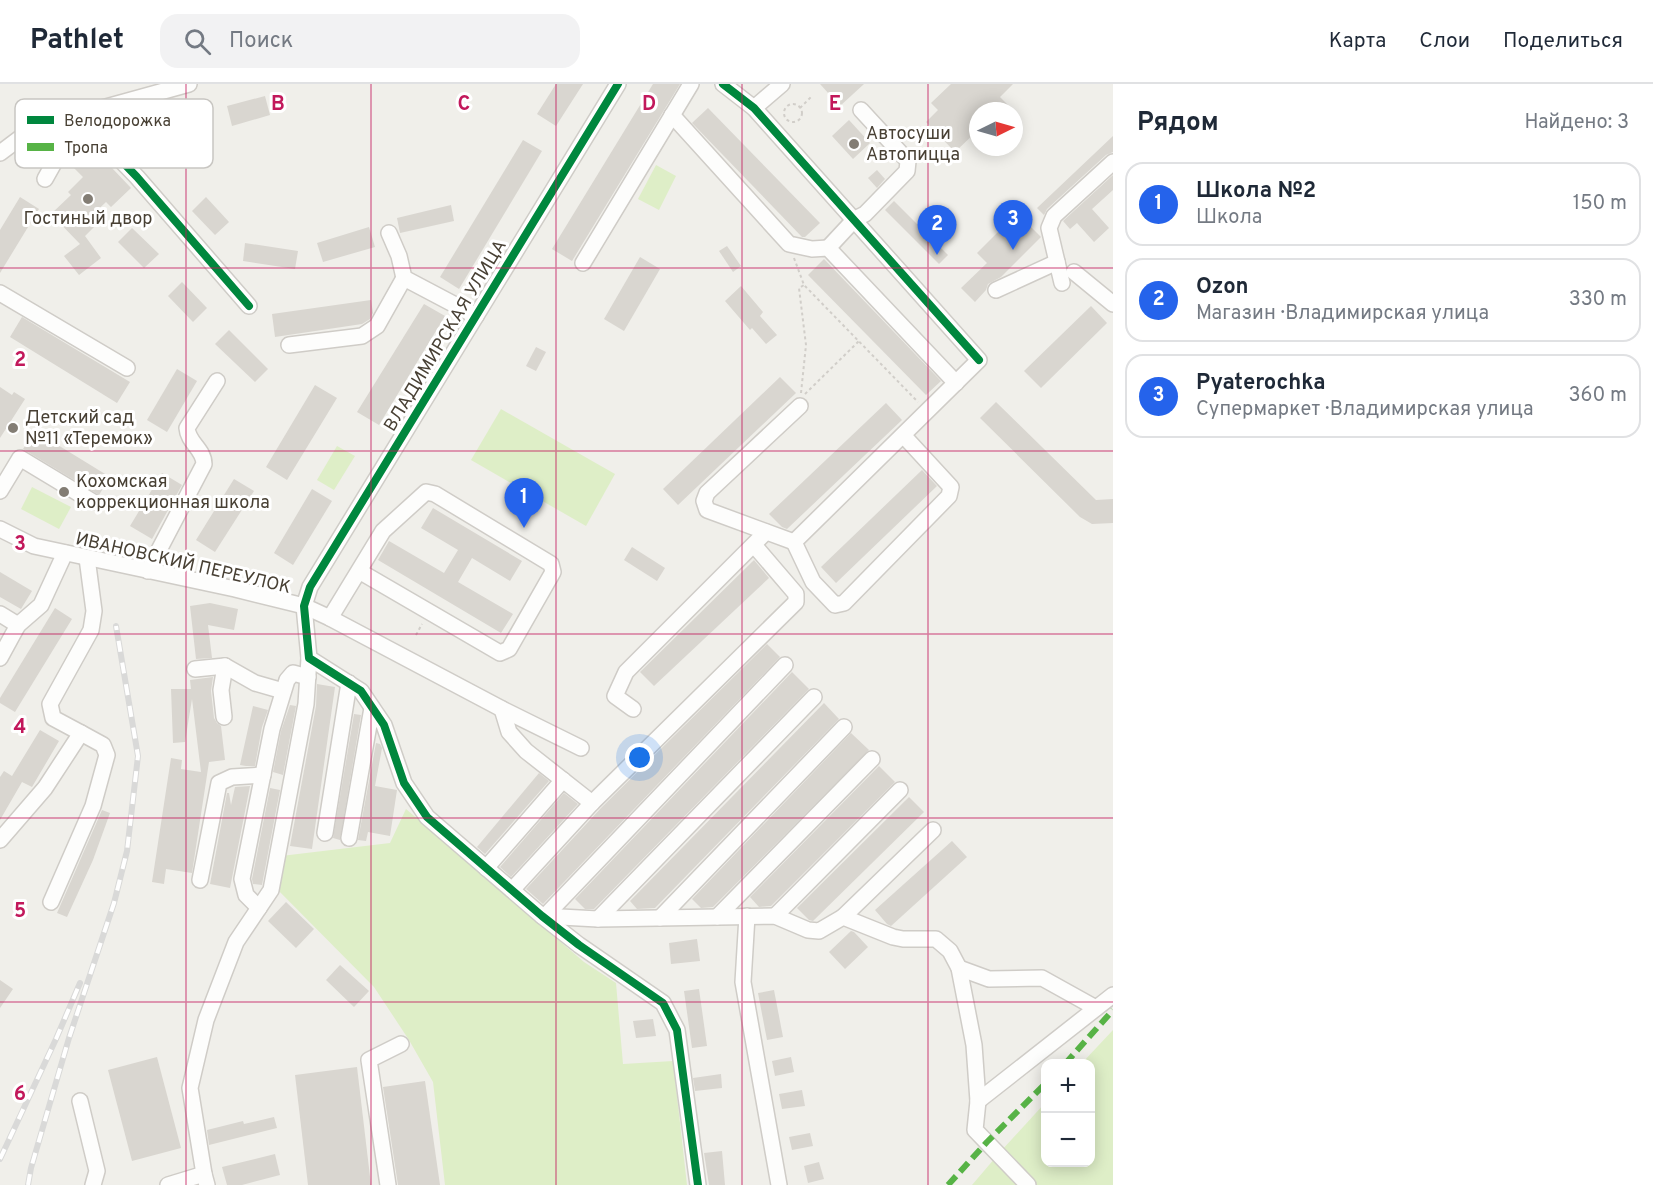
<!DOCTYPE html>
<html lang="ru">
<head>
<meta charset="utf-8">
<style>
	:root { --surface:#fff; --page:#f2f2f3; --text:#1f2937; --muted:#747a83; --line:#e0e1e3; --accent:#2563eb }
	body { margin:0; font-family:Overpass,sans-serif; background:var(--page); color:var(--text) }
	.controls { position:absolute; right:18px; bottom:18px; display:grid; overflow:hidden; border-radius:12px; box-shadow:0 3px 15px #0003 }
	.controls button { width:54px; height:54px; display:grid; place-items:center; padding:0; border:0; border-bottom:2px solid var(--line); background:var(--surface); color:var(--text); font:30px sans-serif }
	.compass { position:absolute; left:969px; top:18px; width:54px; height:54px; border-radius:50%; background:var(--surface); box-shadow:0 3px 15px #0003; rotate:85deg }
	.you { position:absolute; left:640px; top:674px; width:21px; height:21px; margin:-15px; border:4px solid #fff; border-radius:50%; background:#1a73e8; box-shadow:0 0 0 9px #1a73e833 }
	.badge { display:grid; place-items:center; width:39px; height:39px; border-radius:50%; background:var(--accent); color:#fff; font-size:20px; font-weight:700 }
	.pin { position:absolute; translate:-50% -50px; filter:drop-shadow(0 2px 3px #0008) }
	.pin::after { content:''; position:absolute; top:32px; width:21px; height:18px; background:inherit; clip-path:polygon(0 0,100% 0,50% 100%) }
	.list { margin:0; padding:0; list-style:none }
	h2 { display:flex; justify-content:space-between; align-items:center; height:78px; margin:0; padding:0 24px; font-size:26px }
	h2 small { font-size:20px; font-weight:400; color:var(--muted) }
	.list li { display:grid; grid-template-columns:39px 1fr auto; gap:18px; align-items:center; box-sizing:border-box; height:84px; margin:0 12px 12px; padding:0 12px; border:2px solid var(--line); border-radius:18px }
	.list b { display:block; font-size:22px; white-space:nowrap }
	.list p { margin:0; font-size:20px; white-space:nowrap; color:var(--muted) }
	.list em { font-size:20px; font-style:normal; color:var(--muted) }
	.icon { flex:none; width:33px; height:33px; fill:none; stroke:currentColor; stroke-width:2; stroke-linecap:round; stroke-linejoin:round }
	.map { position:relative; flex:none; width:1113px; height:1101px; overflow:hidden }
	header { display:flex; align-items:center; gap:36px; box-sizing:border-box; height:84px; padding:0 30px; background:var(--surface); border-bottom:2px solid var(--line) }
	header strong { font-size:28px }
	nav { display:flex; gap:33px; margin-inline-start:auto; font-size:21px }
	.search { width:420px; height:54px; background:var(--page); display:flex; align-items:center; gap:15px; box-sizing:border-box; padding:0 21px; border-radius:18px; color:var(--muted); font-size:22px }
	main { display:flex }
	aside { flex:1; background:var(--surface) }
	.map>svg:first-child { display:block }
</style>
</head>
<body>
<header>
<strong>Pathlet</strong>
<div class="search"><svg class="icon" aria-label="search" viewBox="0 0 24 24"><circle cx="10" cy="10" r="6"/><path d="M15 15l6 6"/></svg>Поиск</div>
<nav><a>Карта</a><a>Слои</a><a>Поделиться</a></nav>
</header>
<main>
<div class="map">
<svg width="1113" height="1101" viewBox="0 0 1113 1101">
	<rect width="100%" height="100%" fill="#f0efea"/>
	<!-- green -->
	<g fill="#deeec7">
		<polygon points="656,81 676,92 659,126 638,115"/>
		<polygon points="501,325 615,390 586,442 471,376"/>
		<polygon points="337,362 355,372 334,406 317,396"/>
		<polygon points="32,403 71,423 59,445 21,425"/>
		<polygon points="406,725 584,878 616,899 623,980 673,977 687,1101 445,1101 433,998 409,956 374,903 274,802 281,772 390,759"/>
		<polygon points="1113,946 1113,1101 972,1101 1001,1067 1045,1019 1046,1078 1090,1078 1090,980 1082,979"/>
	</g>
	<!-- building -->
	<g fill="#d9d6d0">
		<polygon points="556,0 583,0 556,42 537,30"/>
		<polygon points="653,0 680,0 572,177 552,165"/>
		<polygon points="820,0 864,0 840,22"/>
		<polygon points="951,0 1013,0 1000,13 1009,22 1004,27 978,27 978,46 955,68 926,38 938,26 931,19"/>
		<polygon points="265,12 270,31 232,42 227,22"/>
		<polygon points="708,24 820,139 805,153 802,153 692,39"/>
		<polygon points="849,36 870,59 853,75 832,52"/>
		<polygon points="1113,52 1113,68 1106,71 1047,125 1044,131 1037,124"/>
		<polygon points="523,56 542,67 459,205 440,193"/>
		<polygon points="93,64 131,104 111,123 106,118 87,136 94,143 85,152 101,174 79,191 64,172 80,160 51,130 71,111 68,108 83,93 73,83"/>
		<polygon points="877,86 885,95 877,104 868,94"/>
		<polygon points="1113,91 1113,106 1092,125 1109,144 1094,158 1077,139 1070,145 1063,137"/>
		<polygon points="20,113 39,125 0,189 0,146"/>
		<polygon points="206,113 229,138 215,151 192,127"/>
		<polygon points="894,117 948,171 939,180 885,126"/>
		<polygon points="451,121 454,137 400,149 397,134"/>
		<polygon points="1017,129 1041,153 1001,193 988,200 986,206 975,218 961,204 987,179 977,169"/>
		<polygon points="369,143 375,163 323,178 317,159"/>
		<polygon points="132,144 159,170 144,184 118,158"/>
		<polygon points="245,159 298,167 295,185 243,177"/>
		<polygon points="727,162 741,182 733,188 719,167"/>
		<polygon points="640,173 660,185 624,247 604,235"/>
		<polygon points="824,175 941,297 926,311 808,191"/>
		<polygon points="182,198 207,224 193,238 168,212"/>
		<polygon points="741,202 763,228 760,232 777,251 766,260 752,244 750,246 725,217"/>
		<polygon points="371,216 373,229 370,235 362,240 275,253 272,230"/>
		<polygon points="424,220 445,232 379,341 357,328"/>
		<polygon points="1091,222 1107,239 1041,304 1024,287"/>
		<polygon points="22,233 130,298 117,319 10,253"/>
		<polygon points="229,246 268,285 255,298 215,260"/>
		<polygon points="536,263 546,268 536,287 526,282"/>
		<polygon points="177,285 197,297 167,348 147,336"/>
		<polygon points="780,293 796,309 678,421 663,405"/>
		<polygon points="315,301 337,314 287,396 266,383"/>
		<polygon points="0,303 12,311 14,308 25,315 0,354"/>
		<polygon points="996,318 1096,416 1113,415 1113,439 1092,440 1080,433 980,334"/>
		<polygon points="886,319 902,336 787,445 782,443 769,430"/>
		<polygon points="35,347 110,393 99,411 23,365"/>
		<polygon points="922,386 937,402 836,499 821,483"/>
		<polygon points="162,389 182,401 152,455 130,442"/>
		<polygon points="234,395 254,407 215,468 196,456"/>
		<polygon points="312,405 332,417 293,481 274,469"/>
		<polygon points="433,424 522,477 510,497 472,474 458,498 513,530 501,549 378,476 389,457 444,489 458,466 421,444"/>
		<polygon points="632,463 665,484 657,497 624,476"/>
		<polygon points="754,476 769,494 654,602 640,588"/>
		<polygon points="0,488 32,507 21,525 0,513"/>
		<polygon points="210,519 238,525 234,546 208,541 212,574 196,575 190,522"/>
		<polygon points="55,524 72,535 15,628 0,619 0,614"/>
		<polygon points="767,560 780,573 543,820 526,805 601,724"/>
		<polygon points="792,588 809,605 594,825 585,825 575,815"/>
		<polygon points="213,593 211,607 214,634 217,639 221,642 225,676 209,678 192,789 166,785 164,800 152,798 171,674 182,676 181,685 201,688 192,615 185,658 173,659 171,605 191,605 190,596"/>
		<polygon points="317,600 335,603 312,765 290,762 316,622"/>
		<polygon points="824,619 839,635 655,824 637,825 630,817"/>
		<polygon points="290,621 296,622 283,691 273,688 281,647"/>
		<polygon points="253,622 268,626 262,643 255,682 246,682 240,681"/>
		<polygon points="354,630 361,631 340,756 333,754"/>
		<polygon points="40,646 59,657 32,703 22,698 0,736 0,693 4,687 12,692"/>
		<polygon points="851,649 869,666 713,823 701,824 692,815"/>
		<polygon points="376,659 380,660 382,664 375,702 397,706 390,752 368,748 366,757 358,756"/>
		<polygon points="879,682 895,698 771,822 759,823 750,813"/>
		<polygon points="539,689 549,697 485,770 477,763"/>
		<polygon points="250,702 230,804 210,800 227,709 229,709 231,721 235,703"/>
		<polygon points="270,704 280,706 262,801 253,800 252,795"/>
		<polygon points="564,709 578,720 511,793 500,783"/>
		<polygon points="909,713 924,728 813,837 809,836 797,824"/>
		<polygon points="102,726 110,729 93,776 67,833 57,829"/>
		<polygon points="952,757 967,773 891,842 887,840 875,826"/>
		<polygon points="286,818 314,845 296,864 268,837"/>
		<polygon points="851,847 854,848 868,863 845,885 829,868"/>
		<polygon points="697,855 700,877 671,880 669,859"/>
		<polygon points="340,881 369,907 354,923 326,896"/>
		<polygon points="0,896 13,905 0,924"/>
		<polygon points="699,905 707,962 692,964 684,907"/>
		<polygon points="774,906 783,953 767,956 758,909"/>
		<polygon points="653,935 656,952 636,954 633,937"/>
		<polygon points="157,973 181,1064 132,1077 108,986"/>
		<polygon points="791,973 794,988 775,992 772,977"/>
		<polygon points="357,983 371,1101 308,1101 295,991"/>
		<polygon points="721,990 722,1004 695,1007 693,994"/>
		<polygon points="425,997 440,1101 398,1101 383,1003"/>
		<polygon points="802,1006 805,1022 782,1025 779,1010"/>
		<polygon points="274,1033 277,1044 209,1061 207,1046 243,1037 244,1040"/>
		<polygon points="810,1049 813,1062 792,1066 789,1053"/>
		<polygon points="722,1067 725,1101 709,1101 704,1069"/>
		<polygon points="275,1070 280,1091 242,1101 227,1101 222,1083"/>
		<polygon points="819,1078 824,1095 808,1099 804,1082"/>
	</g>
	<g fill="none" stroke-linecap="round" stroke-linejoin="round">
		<defs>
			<g id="minor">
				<polyline points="618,0 310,503 304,522 309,574 361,607 384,641 404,699 427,733 542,832 579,861 663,919 677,946 698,1101"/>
				<polyline points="723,0 754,24 979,276 794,458 813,498 835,521 844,519 949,412 951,403 903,351"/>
				<polyline points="754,24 782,0"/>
				<polyline points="77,31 137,93 249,222"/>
				<polyline points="672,31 789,160 812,165 828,164 956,299"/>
				<polyline points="0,69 32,45 77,31 189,0"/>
				<polyline points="45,95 59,70 77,55"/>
				<polyline points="389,149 399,172 404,194 476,232"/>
				<polyline points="828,164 855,135 865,130 907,87 908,77 861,26"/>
				<polyline points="583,179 691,0"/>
				<polyline points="1074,188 1113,220"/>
				<polyline points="1062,199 1049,144 1054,132 1113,78"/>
				<polyline points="996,206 1057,178"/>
				<polyline points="0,209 127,284"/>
				<polyline points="289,261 362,252 377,242 404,194"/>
				<polyline points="0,407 20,374 93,418"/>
				<polyline points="0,445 34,462 235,505 304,522 330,534 502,625 581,664"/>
				<polyline points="794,458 707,426 704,417 707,409 800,322"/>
				<path d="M148,487L204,380C204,365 188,359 187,344L217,297"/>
				<polyline points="0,530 18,541 0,574"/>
				<polyline points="330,534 383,447 426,408 435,410 551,480 553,488 509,565 500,569 359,487"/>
				<polyline points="18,541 41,521 65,469"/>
				<polyline points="195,585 225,582 255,599 283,607"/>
				<polyline points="502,625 509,648 526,667 592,719"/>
				<polyline points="633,625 615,612 626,588 766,448"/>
				<polyline points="224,633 221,606 225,582"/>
				<polyline points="325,749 349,599"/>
				<polyline points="349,754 372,624"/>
				<polyline points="0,756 45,704 81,649 53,634 50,620 91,546 94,527 87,474"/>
				<polyline points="486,784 563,696"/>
				<polyline points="200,796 219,699 232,693 263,691"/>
				<polyline points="512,806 592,719 796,518 796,510 754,461"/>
				<polyline points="51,818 93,722 107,671 103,661 81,649"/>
				<polyline points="259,824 246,811 242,795 272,645 287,596 293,589 308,593"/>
				<polyline points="542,832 598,835 775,832 808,846 819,847 843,833 893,853 903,855 936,855 950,867 959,884 974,961 978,1017 975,1046 1028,1101"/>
				<polyline points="747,832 743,898 779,1101"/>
				<polyline points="775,832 900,706"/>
				<polyline points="548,833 549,828 785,581"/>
				<polyline points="717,833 872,675"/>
				<polyline points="843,833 933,746"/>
				<polyline points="660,834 844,643"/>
				<polyline points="598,835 814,613"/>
				<polyline points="959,884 989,895 1042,894 1096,924"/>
				<polyline points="80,1017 97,1087 93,1101"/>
				<polyline points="978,1017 1113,911"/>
				<polyline points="168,1101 204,1090"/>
				<polyline points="207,1101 204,1090 190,1004 206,936 236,858 271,806 306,620 309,574"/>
				<polyline points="388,1101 369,976 401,960"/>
			</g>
		</defs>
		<!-- minor casing -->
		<use href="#minor" stroke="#cfccc7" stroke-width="18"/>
		<!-- path -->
		<g stroke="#d1cec9" stroke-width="2" stroke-dasharray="3 3" stroke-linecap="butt">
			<circle cx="793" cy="29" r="9"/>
			<polyline points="800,24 812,12"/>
			<polyline points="794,174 804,201 918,318"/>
			<polyline points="801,309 806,261 799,204 804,201"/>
			<polyline points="805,310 859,257"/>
			<polyline points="416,551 422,540"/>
		</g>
		<!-- minor -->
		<use href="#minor" stroke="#fdfdfc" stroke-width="15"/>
		<defs>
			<g id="rail">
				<polyline points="0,1075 56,955 80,899"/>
				<polyline points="28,1101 31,1084 69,954 114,819 127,767 138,672 116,542"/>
			</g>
		</defs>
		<!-- rail casing -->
		<use href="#rail" stroke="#d9d9d8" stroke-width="6"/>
		<!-- rail -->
		<use href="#rail" stroke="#fff" stroke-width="4" stroke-dasharray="11" stroke-linecap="butt"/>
		<!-- quiet -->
		<g stroke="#57b346" stroke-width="6" stroke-dasharray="12 6" stroke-linecap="butt">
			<polyline points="1065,980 1113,926"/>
			<polyline points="948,1101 987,1058 1046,999"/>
		</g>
		<defs>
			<g id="cycleway">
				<polyline points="618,0 310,503 304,522 309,574 361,607 384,641 404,699 427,733 542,832 579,861 663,919 677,946 698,1101"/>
				<polyline points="723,0 754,24 979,276"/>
				<polyline points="77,31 137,93 249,222"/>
			</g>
		</defs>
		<!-- cycleway casing -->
		<use href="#cycleway" stroke="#fff" stroke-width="11"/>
		<!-- cycleway -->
		<use href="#cycleway" stroke="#00873e" stroke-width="8"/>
	</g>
	<!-- grid -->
	<path fill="none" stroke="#c2185b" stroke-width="1.5" stroke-opacity="0.55" d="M186,0V1101M371,0V1101M556,0V1101M742,0V1101M928,0V1101M0,184H1113M0,367H1113M0,550H1113M0,734H1113M0,918H1113"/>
	<!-- markers -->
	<g fill="#837d74" stroke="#fff" stroke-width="2">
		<circle cx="854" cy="60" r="6"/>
		<circle cx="88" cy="115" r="6"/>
		<circle cx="13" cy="344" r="6"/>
		<circle cx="64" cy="408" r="6"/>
	</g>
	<g text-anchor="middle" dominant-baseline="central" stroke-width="6" stroke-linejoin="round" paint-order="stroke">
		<!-- poi labels -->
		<g font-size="18" fill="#484034" stroke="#fff" text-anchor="start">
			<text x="866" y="50">Автосуши<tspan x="866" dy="21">Автопицца</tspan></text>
			<text x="88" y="135" text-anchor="middle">Гостиный двор</text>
			<text x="25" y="334">Детский сад<tspan x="25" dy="21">№11 «Теремок»</tspan></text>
			<text x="76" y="398">Кохомская<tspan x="76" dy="21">коррекционная школа</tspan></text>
		</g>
		<!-- street labels -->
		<g font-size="18" fill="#484034" stroke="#fff">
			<text transform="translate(446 252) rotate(-59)">ВЛАДИМИРСКАЯ УЛИЦА</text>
			<text transform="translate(183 480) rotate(13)">ИВАНОВСКИЙ ПЕРЕУЛОК</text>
		</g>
	</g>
	<!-- legend -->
	<rect x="15" y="15" width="198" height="69" rx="9" fill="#fff" stroke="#c8c6c2" stroke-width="1.5"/>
	<rect x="27" y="32" width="27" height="8" fill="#00873e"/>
	<rect x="27" y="59" width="27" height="8" fill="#57b346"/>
	<g font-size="16" fill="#484034">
		<text x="64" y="42">Велодорожка</text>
		<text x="64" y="69">Тропа</text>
	</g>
	<g font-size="20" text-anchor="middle" font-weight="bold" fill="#c2185b" stroke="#fff" stroke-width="6" stroke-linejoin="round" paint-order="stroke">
		<text x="278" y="26">B</text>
		<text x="464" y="26">C</text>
		<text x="649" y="26">D</text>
		<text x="835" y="26">E</text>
		<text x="20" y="282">2</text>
		<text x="20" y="466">3</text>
		<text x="20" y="649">4</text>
		<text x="20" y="833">5</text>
		<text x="20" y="1016">6</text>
	</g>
</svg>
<div class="controls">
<button>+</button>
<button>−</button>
</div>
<svg class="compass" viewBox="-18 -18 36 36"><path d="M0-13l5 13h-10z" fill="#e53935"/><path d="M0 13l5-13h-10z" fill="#747a83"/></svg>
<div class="you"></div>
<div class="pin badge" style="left:524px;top:444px">1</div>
<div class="pin badge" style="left:937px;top:171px">2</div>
<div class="pin badge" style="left:1013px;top:166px">3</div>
</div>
<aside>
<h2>Рядом<small>Найдено: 3</small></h2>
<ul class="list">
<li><span class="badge">1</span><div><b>Школа №2</b><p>Школа</p></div><em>150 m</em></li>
<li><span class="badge">2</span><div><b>Ozon</b><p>Магазин · Владимирская улица</p></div><em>330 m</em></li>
<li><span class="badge">3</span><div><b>Pyaterochka</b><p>Супермаркет · Владимирская улица</p></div><em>360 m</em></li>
</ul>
</aside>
</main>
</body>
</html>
